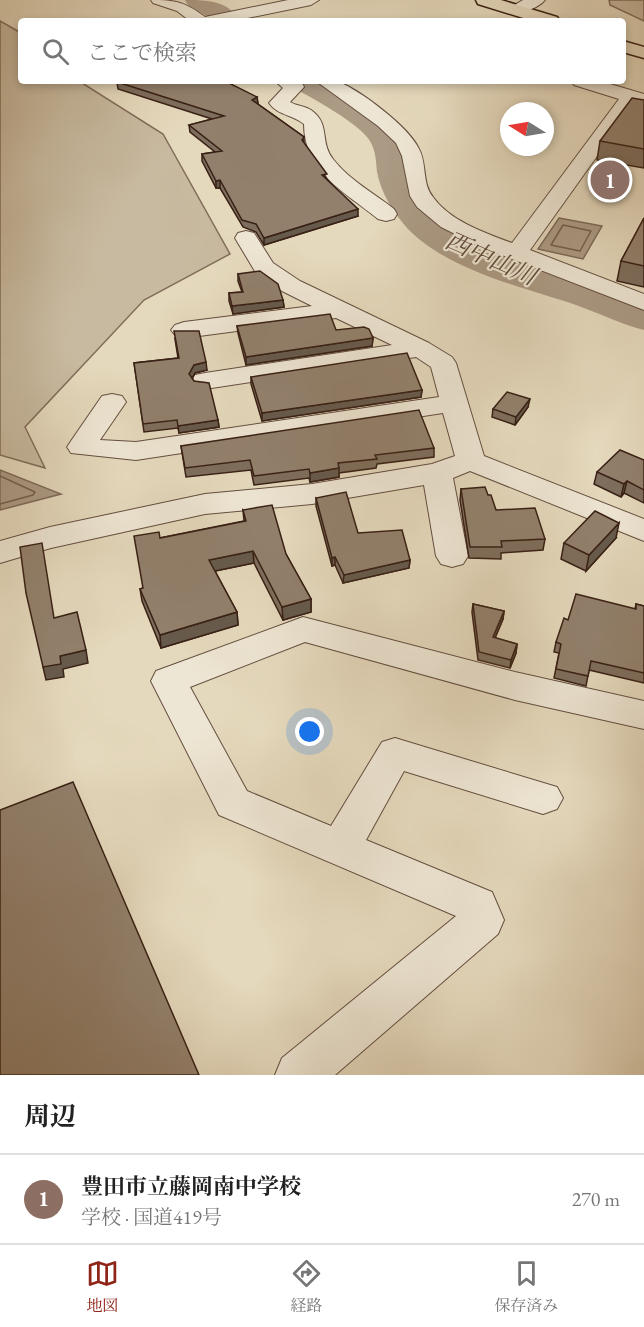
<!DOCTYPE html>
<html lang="ja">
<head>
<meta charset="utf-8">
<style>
	:root { --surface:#fff; --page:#f2f2f2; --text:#222; --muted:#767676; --line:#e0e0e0; --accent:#8f2418 }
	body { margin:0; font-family:"EB Garamond","Noto Serif JP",serif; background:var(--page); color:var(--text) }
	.compass { position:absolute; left:500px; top:102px; width:54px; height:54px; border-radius:50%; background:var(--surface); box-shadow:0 3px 9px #0003; rotate:281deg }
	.you { position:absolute; left:310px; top:732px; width:21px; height:21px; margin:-15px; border:4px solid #fff; border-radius:50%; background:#1a73e8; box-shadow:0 0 0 9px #1a73e833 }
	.badge { display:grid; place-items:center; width:39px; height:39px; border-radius:50%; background:var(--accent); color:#fff; font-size:20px; font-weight:700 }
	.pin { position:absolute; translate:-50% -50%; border:3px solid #fff; box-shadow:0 2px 6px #0006 }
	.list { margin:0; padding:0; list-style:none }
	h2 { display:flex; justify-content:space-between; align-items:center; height:78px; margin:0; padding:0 24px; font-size:26px }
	h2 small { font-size:20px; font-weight:400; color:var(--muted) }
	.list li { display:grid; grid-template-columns:39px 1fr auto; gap:18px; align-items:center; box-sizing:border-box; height:90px; padding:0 24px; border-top:2px solid var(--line) }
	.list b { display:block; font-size:22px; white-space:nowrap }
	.list p { margin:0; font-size:20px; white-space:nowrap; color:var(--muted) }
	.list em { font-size:20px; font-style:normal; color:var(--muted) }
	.icon { flex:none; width:33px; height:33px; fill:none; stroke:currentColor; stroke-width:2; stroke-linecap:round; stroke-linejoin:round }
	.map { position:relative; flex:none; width:644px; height:1075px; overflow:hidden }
	.search { position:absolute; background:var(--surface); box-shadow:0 3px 9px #0003; left:18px; right:18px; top:18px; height:66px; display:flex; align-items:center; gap:15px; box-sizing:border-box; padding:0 21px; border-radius:6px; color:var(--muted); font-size:22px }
	.sheet { height:168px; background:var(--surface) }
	nav { display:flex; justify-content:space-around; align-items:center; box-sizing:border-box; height:84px; border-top:2px solid var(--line); background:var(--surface); font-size:16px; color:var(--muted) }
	nav a { display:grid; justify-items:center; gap:3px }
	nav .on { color:var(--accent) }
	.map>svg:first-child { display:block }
</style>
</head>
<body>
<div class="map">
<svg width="644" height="1075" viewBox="0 0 644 1075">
	<rect width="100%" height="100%" fill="#e5d9bd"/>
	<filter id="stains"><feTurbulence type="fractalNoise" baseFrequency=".00333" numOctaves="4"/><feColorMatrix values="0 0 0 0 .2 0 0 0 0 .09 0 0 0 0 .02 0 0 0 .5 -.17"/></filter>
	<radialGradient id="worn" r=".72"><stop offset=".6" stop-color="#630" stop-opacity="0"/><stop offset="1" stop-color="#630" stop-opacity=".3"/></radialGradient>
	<!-- green -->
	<g fill="#c8baa0" stroke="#806d5a" stroke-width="1.5">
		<polygon points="609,0 644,0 644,21 610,5"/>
		<polygon points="0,21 21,33 21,81 79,81 163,134 230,254 144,300 25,427 45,468 0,455"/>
	</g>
	<!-- water -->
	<g fill="#ab9a84" stroke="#7d6958" stroke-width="1.5">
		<polygon points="559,218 602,226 583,259 538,249"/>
		<polygon points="0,470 61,494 0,510"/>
	</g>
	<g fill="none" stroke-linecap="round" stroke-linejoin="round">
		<!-- shore -->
		<g stroke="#725d4c" stroke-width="1.5">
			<polygon points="563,225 591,231 580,251 551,245"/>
			<polyline points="0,476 35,492 33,495 0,504"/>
		</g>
		<!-- river -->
		<g fill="#ab9a84" fill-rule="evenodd">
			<path d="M185,0C203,0 223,0 235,14L232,21H206L208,17L188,5Z"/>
			<path d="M288,81C299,81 314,78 324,81C347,88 395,124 404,146C414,171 411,191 432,213C480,262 581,277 644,304V330C620,324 599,313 576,305C522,287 447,270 407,228C393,212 381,193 377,172C376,162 376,151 370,141C359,123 312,98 292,87Z"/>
		</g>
		<defs>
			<g id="minor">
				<path d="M151,0C176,0 185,2 205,17L288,0H319L311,5L233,21H190L177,11L153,3Z"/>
				<path d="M523,0H545C538,8 521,15 510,12L508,9Z"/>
				<path d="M275,81L302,83L304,87L290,102C297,106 305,106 311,110C331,124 319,141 333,159C349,180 374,193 394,209L397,214L394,219L386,221L378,219C345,192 304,172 304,124C293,115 277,115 269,103L283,88Z"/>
				<path d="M316,81C323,81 332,79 339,82C361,91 409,127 419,149C427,163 422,184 433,197C450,221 485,233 512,243L619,99L574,85L571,81H600L644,94V106L635,103L530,250L644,294V310L481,247L441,227L417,207L410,196L402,156L396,143L378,126Z"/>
				<polygon points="246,231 254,233 273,263 300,281 429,343 452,357 456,363 484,456 644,519 644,541 470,471 453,478 468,556 463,564 452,567 441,564 436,556 424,485 312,504 205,514 51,548 0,563 0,541 50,527 205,494 312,484 432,464 455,456 443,413 136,460 71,453 67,447 71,441 102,396 112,394 122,396 126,402 100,440 136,442 439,397 431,367 416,357 205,389 195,387 192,381 195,375 205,373 392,345 336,318 184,338 175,335 171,330 175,325 184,322 312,306 282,291 256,273 235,238 238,233"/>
				<polygon points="303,617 515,672 644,701 644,729 515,700 305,642 190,687 247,791 331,826 382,742 395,738 557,787 563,798 557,809 543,814 404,771 366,840 492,892 504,920 498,934 335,1075 275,1075 282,1058 456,916 219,815 151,681 156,671"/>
			</g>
			<g id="highway">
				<polygon points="476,0 501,0 557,17 560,21 533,21 478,4"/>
				<polygon points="623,41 644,47 644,58 623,52"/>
			</g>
		</defs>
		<!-- minor casing -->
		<use href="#minor" stroke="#644e3f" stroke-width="2"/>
		<!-- highway casing -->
		<use href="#highway" stroke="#392015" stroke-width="3"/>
		<!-- minor -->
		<use href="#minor" fill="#eee6d4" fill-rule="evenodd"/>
		<!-- highway -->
		<use href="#highway" fill="#e5d9bd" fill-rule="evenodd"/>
	</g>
	<!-- wall -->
	<g fill="#7e6e5d" stroke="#392015" stroke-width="1.5">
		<polygon points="117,82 257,97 258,104 304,137 304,143 327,179 358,216 264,245 256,232 243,227 220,188 216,188 202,161 202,154 215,152 190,132 189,125 212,119 118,89"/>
		<polygon points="644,100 644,168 597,160 600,141"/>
		<polygon points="644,218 644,287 617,281 621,261"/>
		<polygon points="238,274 283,300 284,307 233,314 229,301 229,293 242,292 238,281"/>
		<polygon points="237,326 373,338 372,346 246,365 238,333"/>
		<polygon points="175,339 207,370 195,373 192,378 218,420 219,427 179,433 178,428 144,432 134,363 178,358"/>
		<polygon points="251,377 422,390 421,397 262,421 251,384"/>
		<polygon points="528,407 515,425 492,417 493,409"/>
		<polygon points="181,446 434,448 434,457 377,464 376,468 339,473 339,477 310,482 309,478 254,485 251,470 186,477"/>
		<polygon points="644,460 644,503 624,493 621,497 594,484 597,472"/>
		<polygon points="461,489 488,495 496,510 545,539 543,550 501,553 501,559 469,558 460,500"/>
		<polygon points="316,498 358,533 410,560 409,568 343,583 335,565 332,566 316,506"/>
		<polygon points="243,510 286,554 311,599 311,612 283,620 254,563 215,571 237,612 238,625 161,648 142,601 140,589 143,588 160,538 244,521"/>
		<polygon points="616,538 586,571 561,559 564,543"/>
		<polygon points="473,604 504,611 503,619 495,638 517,644 516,653 510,668 478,660 472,612"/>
		<polygon points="636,604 644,606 644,683 589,670 586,686 554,678 559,653 554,652 556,642 568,620 635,609"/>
	</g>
	<!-- shaded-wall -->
	<g fill="#665a4c" stroke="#392015" stroke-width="1.5">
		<polygon points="257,97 258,104 252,100"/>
		<polygon points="220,180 220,188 216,188 216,181"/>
		<polygon points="358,209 358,216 264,245 264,238"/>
		<polygon points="283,300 284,307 233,314 232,306"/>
		<polygon points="373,338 372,346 246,365 246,357"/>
		<polygon points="206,362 207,370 195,373 190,382 189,374 194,365"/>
		<polygon points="422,390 421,397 262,421 262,413"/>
		<polygon points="530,399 528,407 515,425 516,417"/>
		<polygon points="218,420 219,427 179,433 178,426"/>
		<polygon points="339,468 339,477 310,482 310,473"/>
		<polygon points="627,481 624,493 621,497 624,484"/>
		<polygon points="619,523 616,538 586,571 589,555"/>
		<polygon points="253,551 254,563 210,572 209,560"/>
		<polygon points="335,557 335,565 332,566 332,558"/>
		<polygon points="410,560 409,568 343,583 344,575"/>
		<polygon points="311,599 311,612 283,620 282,607"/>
		<polygon points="504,611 503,619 492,645 493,637"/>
		<polygon points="237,612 238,625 161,648 160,635"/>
		<polygon points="517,644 516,653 510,668 511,660"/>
		<polygon points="86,650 88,663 63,669 64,677 46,680 43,667 60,656"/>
	</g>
	<!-- building -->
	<g fill="#92806c" stroke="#392015" stroke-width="1.5">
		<polygon points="120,81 225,81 257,97 252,100 304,137 302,140 327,174 322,175 358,209 264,238 256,224 242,220 220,180 216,181 202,154 222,151 189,125 224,116 117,82"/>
		<polygon points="632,98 644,100 644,149 600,141"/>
		<polygon points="644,218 644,266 621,261"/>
		<polygon points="260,271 278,284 283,300 232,306 229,293 243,292 238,274"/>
		<polygon points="330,314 336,330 364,327 369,329 373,338 246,357 237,326"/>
		<polygon points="174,331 199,331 206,362 194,365 189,374 194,381 209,383 218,420 178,426 177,420 143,424 134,363 179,358"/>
		<polygon points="407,353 422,390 262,413 251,377"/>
		<polygon points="507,392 530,399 516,417 493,409"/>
		<polygon points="419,410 434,448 375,455 377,459 338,463 339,468 310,473 309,469 254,476 250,460 185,468 181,446"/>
		<polygon points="620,450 644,460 644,490 627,481 624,484 597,472"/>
		<polygon points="485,487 488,495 491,495 496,510 535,508 545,539 501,541 502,547 470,547 461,489"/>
		<polygon points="346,492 358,533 402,530 410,560 344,575 335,557 332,558 316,498"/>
		<polygon points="272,505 286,554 311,599 282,607 253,551 209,560 237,612 160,635 140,589 143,588 134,536 159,532 160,538 246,521 243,510"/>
		<polygon points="595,511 619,523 589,555 564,543"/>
		<polygon points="42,543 54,618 77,612 86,650 60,656 61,664 43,667 26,593 20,547"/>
		<polygon points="576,594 636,609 636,604 644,606 644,673 591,661 588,676 556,669 561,644 556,642 564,618 568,620"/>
		<polygon points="473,604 504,611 493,637 517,644 511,660 479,652"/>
		<polygon points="73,782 199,1075 0,1075 0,810"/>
	</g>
	<g text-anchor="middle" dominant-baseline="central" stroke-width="4.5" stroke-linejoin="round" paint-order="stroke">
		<!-- far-water labels -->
		<g font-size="24" font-style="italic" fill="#614b3c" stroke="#eee6d4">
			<text transform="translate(491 258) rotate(24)">西中山川</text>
		</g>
	</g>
	<rect width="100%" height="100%" filter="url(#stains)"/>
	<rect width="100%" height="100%" fill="url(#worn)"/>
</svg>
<svg class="compass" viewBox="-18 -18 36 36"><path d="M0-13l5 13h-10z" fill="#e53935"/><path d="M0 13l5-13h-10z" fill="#767676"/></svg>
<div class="you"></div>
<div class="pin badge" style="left:610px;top:180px;background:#8d6e63">1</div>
<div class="search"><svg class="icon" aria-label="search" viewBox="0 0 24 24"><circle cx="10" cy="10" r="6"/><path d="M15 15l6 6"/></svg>ここで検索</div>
</div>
<section class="sheet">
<h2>周辺<small></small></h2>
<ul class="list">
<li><span class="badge" style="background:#8d6e63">1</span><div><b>豊田市立藤岡南中学校</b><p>学校 · 国道419号</p></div><em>270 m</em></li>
</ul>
</section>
<nav>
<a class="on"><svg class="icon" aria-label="map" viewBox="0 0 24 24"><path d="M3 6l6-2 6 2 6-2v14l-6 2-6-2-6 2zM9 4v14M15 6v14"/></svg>地図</a>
<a><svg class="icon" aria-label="directions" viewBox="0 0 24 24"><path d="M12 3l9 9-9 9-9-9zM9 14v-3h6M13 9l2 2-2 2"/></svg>経路</a>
<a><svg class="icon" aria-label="saved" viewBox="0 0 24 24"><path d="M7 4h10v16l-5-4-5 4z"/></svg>保存済み</a>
</nav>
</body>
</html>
